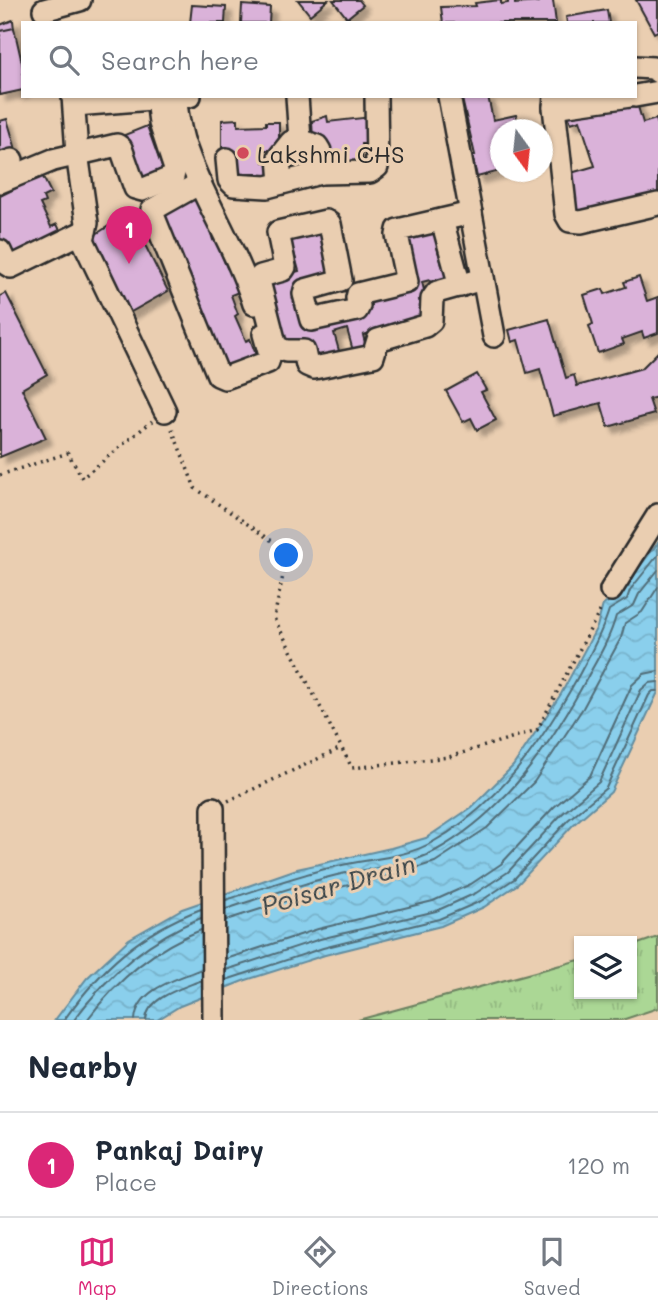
<!DOCTYPE html>
<html lang="en">
<head>
<meta charset="utf-8">
<style>
	:root { --surface:#fff; --page:#f2f2f3; --text:#1f2937; --muted:#747a83; --line:#e0e1e3; --accent:#db2777 }
	body { margin:0; font-family:Mali,sans-serif; background:var(--page); color:var(--text) }
	.controls { position:absolute; right:21px; bottom:21px; display:grid; overflow:hidden; border-radius:0px; box-shadow:0 2px 5px #0004 }
	.controls button { width:63px; height:63px; display:grid; place-items:center; padding:0; border:0; border-bottom:2px solid var(--line); background:var(--surface); color:var(--text); font:35px sans-serif }
	.compass { position:absolute; left:490px; top:119px; width:63px; height:63px; border-radius:50%; background:var(--surface); box-shadow:0 2px 5px #0004; rotate:165deg }
	.you { position:absolute; left:287px; top:556px; width:24px; height:24px; margin:-18px; border:5px solid #fff; border-radius:50%; background:#1a73e8; box-shadow:0 0 0 10px #1a73e833 }
	.badge { display:grid; place-items:center; width:46px; height:46px; border-radius:50%; background:var(--accent); color:#fff; font-size:23px; font-weight:700 }
	.pin { position:absolute; translate:-50% -58px; filter:drop-shadow(0 2px 4px #0008) }
	.pin::after { content:''; position:absolute; top:37px; width:24px; height:21px; background:inherit; clip-path:polygon(0 0,100% 0,50% 100%) }
	.list { margin:0; padding:0; list-style:none }
	h2 { display:flex; justify-content:space-between; align-items:center; height:91px; margin:0; padding:0 28px; font-size:30px }
	h2 small { font-size:23px; font-weight:400; color:var(--muted) }
	.list li { display:grid; grid-template-columns:46px 1fr auto; gap:21px; align-items:center; box-sizing:border-box; height:105px; padding:0 28px; border-top:2px solid var(--line) }
	.list b { display:block; font-size:26px; white-space:nowrap }
	.list p { margin:0; font-size:23px; white-space:nowrap; color:var(--muted) }
	.list em { font-size:23px; font-style:normal; color:var(--muted) }
	.icon { flex:none; width:38px; height:38px; fill:none; stroke:currentColor; stroke-width:2; stroke-linecap:round; stroke-linejoin:round }
	.map { position:relative; flex:none; width:658px; height:1020px; overflow:hidden }
	.search { position:absolute; background:var(--surface); box-shadow:0 2px 5px #0004; left:21px; right:21px; top:21px; height:77px; display:flex; align-items:center; gap:18px; box-sizing:border-box; padding:0 24px; border-radius:0px; color:var(--muted); font-size:26px }
	.sheet { height:196px; background:var(--surface) }
	nav { display:flex; justify-content:space-around; align-items:center; box-sizing:border-box; height:98px; border-top:2px solid var(--line); background:var(--surface); font-size:19px; color:var(--muted) }
	nav a { display:grid; justify-items:center; gap:4px }
	nav .on { color:var(--accent) }
	.map>svg:first-child { display:block }
</style>
</head>
<body>
<div class="map">
<svg width="658" height="1020" viewBox="0 0 658 1020">
	<defs>
		<pattern id="park-tufts" width="24" height="20" patternUnits="userSpaceOnUse" patternTransform="scale(1.75)"><rect width="24" height="20" fill="#abd795"/><path d="M3 7l-1-3M5 7V3M7 7l1-3M15 17l-1-3M17 17v-4M19 17l1-3" fill="none" stroke="#93b981"/></pattern>
		<pattern id="water-waves" width="16" height="10" patternUnits="userSpaceOnUse" patternTransform="scale(1.75)"><rect width="16" height="10" fill="#8acfec"/><path d="M0 5q4-4 8 0t8 0" fill="none" stroke="#77b2cb"/></pattern>
		<filter id="shadow"><feDropShadow dx="6" dy="6" stdDeviation="2" flood-color="#0004"/></filter>
	</defs>
	<rect width="100%" height="100%" fill="#eaceb1"/>
	<filter id="ink" filterUnits="userSpaceOnUse"><feTurbulence type="fractalNoise" baseFrequency=".0143" numOctaves="2"/><feDisplacementMap in="SourceGraphic" scale="14" xChannelSelector="R" yChannelSelector="G"/><feConvolveMatrix kernelMatrix="1 2 1 2 8 2 1 2 1" color-interpolation-filters="sRGB"/></filter>
	<g filter="url(#ink)">
		<!-- park -->
		<polygon fill="url(#park-tufts)" stroke="#6b8160" stroke-width="2" points="658,937 658,1008 622,1020 358,1020 579,960 579,994 632,994 632,946"/>
		<!-- water -->
		<polygon fill="url(#water-waves)" stroke="#648d9f" stroke-width="2" points="658,543 658,692 611,792 573,825 518,884 484,907 441,926 325,955 243,981 180,1006 157,1020 55,1020 87,978 129,939 182,909 297,869 391,848 426,838 472,807 513,766 561,694 597,627 603,605 622,594 623,588"/>
		<g fill="none" stroke-linecap="round" stroke-linejoin="round">
			<!-- shore -->
			<g stroke="#516d78" stroke-width="2">
				<path d="M226,900C263,888 300,874 338,866C368,859 404,858 431,843C499,806 544,739 580,673C591,652 602,633 609,610L627,599L630,590L658,555"/>
				<path d="M226,909C263,897 300,884 337,875C369,868 406,867 435,851C504,813 550,746 587,678C598,658 610,638 616,616L634,605L639,594L658,570"/>
				<polyline points="226,920 305,895 397,874 435,862 487,828 534,782 583,708 621,638 625,623 642,612 658,587"/>
				<polyline points="226,959 318,929 433,901 471,884 501,864 554,807 590,776 632,685 644,674 658,671"/>
				<polyline points="226,970 320,939 436,911 476,893 508,872 562,814 599,782 641,690 649,683 658,682"/>
				<polyline points="226,980 323,948 439,919 481,901 514,879 568,820 606,788 649,695 653,691 658,691"/>
				<path d="M64,1020C101,968 141,932 201,909"/>
				<path d="M74,1020C108,974 148,939 201,918"/>
				<path d="M87,1020C117,980 155,948 201,930"/>
				<path d="M135,1020C137,989 177,979 202,969"/>
				<path d="M146,1020C147,997 183,988 202,980"/>
			</g>
		</g>
		<!-- building -->
		<g fill="#dab2d9" stroke="#2b2b2b" stroke-width="2" filter="url(#shadow)">
			<polygon points="298,0 328,0 310,15"/>
			<polygon points="333,0 359,0 363,5 347,18"/>
			<polygon points="501,0 501,4 508,3 508,0 515,0 515,4 538,2 538,0 553,0 556,23 443,23 441,7 476,6 475,3"/>
			<polygon points="636,0 658,0 658,31 654,33"/>
			<polygon points="192,5 226,7 225,23 190,23"/>
			<polygon points="242,5 270,7 269,23 241,23"/>
			<polygon points="607,10 609,23 567,23 566,17"/>
			<polygon points="13,20 20,90 0,95 0,25"/>
			<polygon points="14,28 23,67 23,90 0,95 0,31"/>
			<polygon points="472,96 488,96 493,120 516,115 520,130 500,130 500,150 497,151 500,171 477,177 472,155 475,155 462,99"/>
			<polygon points="635,97 643,123 656,119 658,125 658,199 621,207 619,202 574,222 564,175 595,166 580,120 571,123 566,110"/>
			<polygon points="327,116 328,122 371,117 372,144 362,144 362,169 323,166 313,141 312,121"/>
			<polygon points="7,119 17,153 0,158 0,121"/>
			<polygon points="238,119 238,126 266,125 266,122 279,122 279,150 263,150 263,162 273,162 272,181 258,182 257,173 247,173 246,179 233,179 222,155 222,120"/>
			<polygon points="147,126 163,170 140,179 122,136"/>
			<polygon points="42,175 51,193 43,197 45,202 40,204 51,227 57,224 63,237 12,263 0,240 0,196"/>
			<polygon points="199,191 204,205 199,207 202,214 205,213 213,240 219,237 226,255 222,256 227,268 231,266 241,291 231,295 238,314 235,316 246,341 250,339 258,360 222,374 154,212"/>
			<polygon points="129,213 168,291 129,313 90,238"/>
			<polygon points="324,225 328,241 322,242 334,281 297,284 310,331 366,316 361,297 412,284 399,235 436,225 442,246 437,247 442,265 447,264 452,283 432,288 430,280 422,282 426,298 419,300 421,308 429,317 363,335 365,343 370,342 363,352 353,351 347,329 334,333 341,358 313,365 306,340 281,347 263,280 299,271 293,249 284,251 280,237"/>
			<polygon points="639,277 647,301 658,297 658,333 644,338 642,332 622,339 624,344 598,353 589,326 593,324 584,295 603,289 605,294 626,287 624,282"/>
			<polygon points="6,293 47,374 22,389 46,438 0,457 0,296"/>
			<polygon points="549,319 566,378 574,375 577,386 642,368 658,352 658,397 649,399 654,414 608,427 601,403 553,416 540,369 527,373 518,340 512,342 509,330"/>
			<polygon points="477,374 486,390 481,392 496,420 477,430 471,418 463,422 446,391"/>
		</g>
		<g fill="none" stroke-linecap="round" stroke-linejoin="round">
			<defs>
				<g id="minor">
					<polyline points="44,10 80,0"/>
					<polyline points="635,67 653,68 658,72"/>
					<polyline points="73,96 77,153 87,223 83,240 165,411"/>
					<polyline points="297,96 300,140 317,146 320,151 320,173 370,172 377,167 376,96"/>
					<polyline points="449,96 494,336"/>
					<polyline points="555,96 554,107 566,214 570,221 581,222 658,204"/>
					<polyline points="635,96 658,92"/>
					<path d="M175,98C177,111 179,126 183,140C201,197 236,247 254,304"/>
					<polyline points="75,105 190,96"/>
					<polyline points="554,107 630,96"/>
					<polyline points="227,159 229,180 234,185 267,187 320,173"/>
					<polyline points="0,164 12,160"/>
					<polyline points="0,182 53,160 117,145 121,148 135,188 142,190 173,177 175,169 160,123 157,99"/>
					<polyline points="200,183 152,210 153,215 218,375 225,378 268,362 270,355 264,334"/>
					<polyline points="281,183 279,157 291,142 300,140"/>
					<polyline points="471,213 398,230 397,235 407,282 358,294 357,298 359,306 357,310 311,320 304,294 305,290 341,280 330,224 326,221 278,232 285,267 283,270 261,276 259,281 276,347 286,351 304,351 307,365 314,368 373,356 378,340 425,326 431,321 432,299 437,292 483,279"/>
					<polyline points="442,220 460,286"/>
					<polyline points="0,251 6,264 11,267 85,231"/>
					<polyline points="611,590 658,515"/>
					<polyline points="213,808 214,1020"/>
				</g>
			</defs>
			<!-- minor casing -->
			<use href="#minor" stroke="#2b2b2b" stroke-width="26"/>
			<!-- path -->
			<g stroke="#2b2b2b" stroke-width="3.5" stroke-dasharray="2 5" stroke-linecap="butt">
				<polyline points="172,429 195,488 288,552 274,618 352,768 449,757 537,730 602,607"/>
				<polyline points="0,475 68,453 82,478 152,421"/>
				<polyline points="228,801 341,748"/>
			</g>
			<!-- minor -->
			<use href="#minor" stroke="#eaceb1" stroke-width="21"/>
		</g>
	</g>
	<!-- markers -->
	<circle fill="#d1495b" stroke="#eaceb1" stroke-width="2.5" cx="243" cy="153" r="7"/>
	<g text-anchor="middle" dominant-baseline="central" stroke-width="6" stroke-linejoin="round" paint-order="stroke">
		<!-- poi labels -->
		<g font-size="24" fill="#2b2b2b" stroke="#eaceb1" text-anchor="start">
			<text x="257" y="153">Lakshmi CHS</text>
		</g>
		<!-- water labels -->
		<g font-size="26" font-style="italic" fill="#394448" stroke="#eaceb1">
			<text transform="translate(338 884) rotate(-16)">Poisar Drain</text>
		</g>
	</g>
</svg>
<div class="controls">
<button><svg class="icon" aria-label="layers" viewBox="0 0 24 24"><path d="M12 4l9 5-9 5-9-5zM3 14l9 5 9-5"/></svg></button>
</div>
<svg class="compass" viewBox="-18 -18 36 36"><path d="M0-13l5 13h-10z" fill="#e53935"/><path d="M0 13l5-13h-10z" fill="#747a83"/></svg>
<div class="you"></div>
<div class="pin badge" style="left:129px;top:264px">1</div>
<div class="search"><svg class="icon" aria-label="search" viewBox="0 0 24 24"><circle cx="10" cy="10" r="6"/><path d="M15 15l6 6"/></svg>Search here</div>
</div>
<section class="sheet">
<h2>Nearby<small></small></h2>
<ul class="list">
<li><span class="badge">1</span><div><b>Pankaj Dairy</b><p>Place</p></div><em>120 m</em></li>
</ul>
</section>
<nav>
<a class="on"><svg class="icon" aria-label="map" viewBox="0 0 24 24"><path d="M3 6l6-2 6 2 6-2v14l-6 2-6-2-6 2zM9 4v14M15 6v14"/></svg>Map</a>
<a><svg class="icon" aria-label="directions" viewBox="0 0 24 24"><path d="M12 3l9 9-9 9-9-9zM9 14v-3h6M13 9l2 2-2 2"/></svg>Directions</a>
<a><svg class="icon" aria-label="saved" viewBox="0 0 24 24"><path d="M7 4h10v16l-5-4-5 4z"/></svg>Saved</a>
</nav>
</body>
</html>
